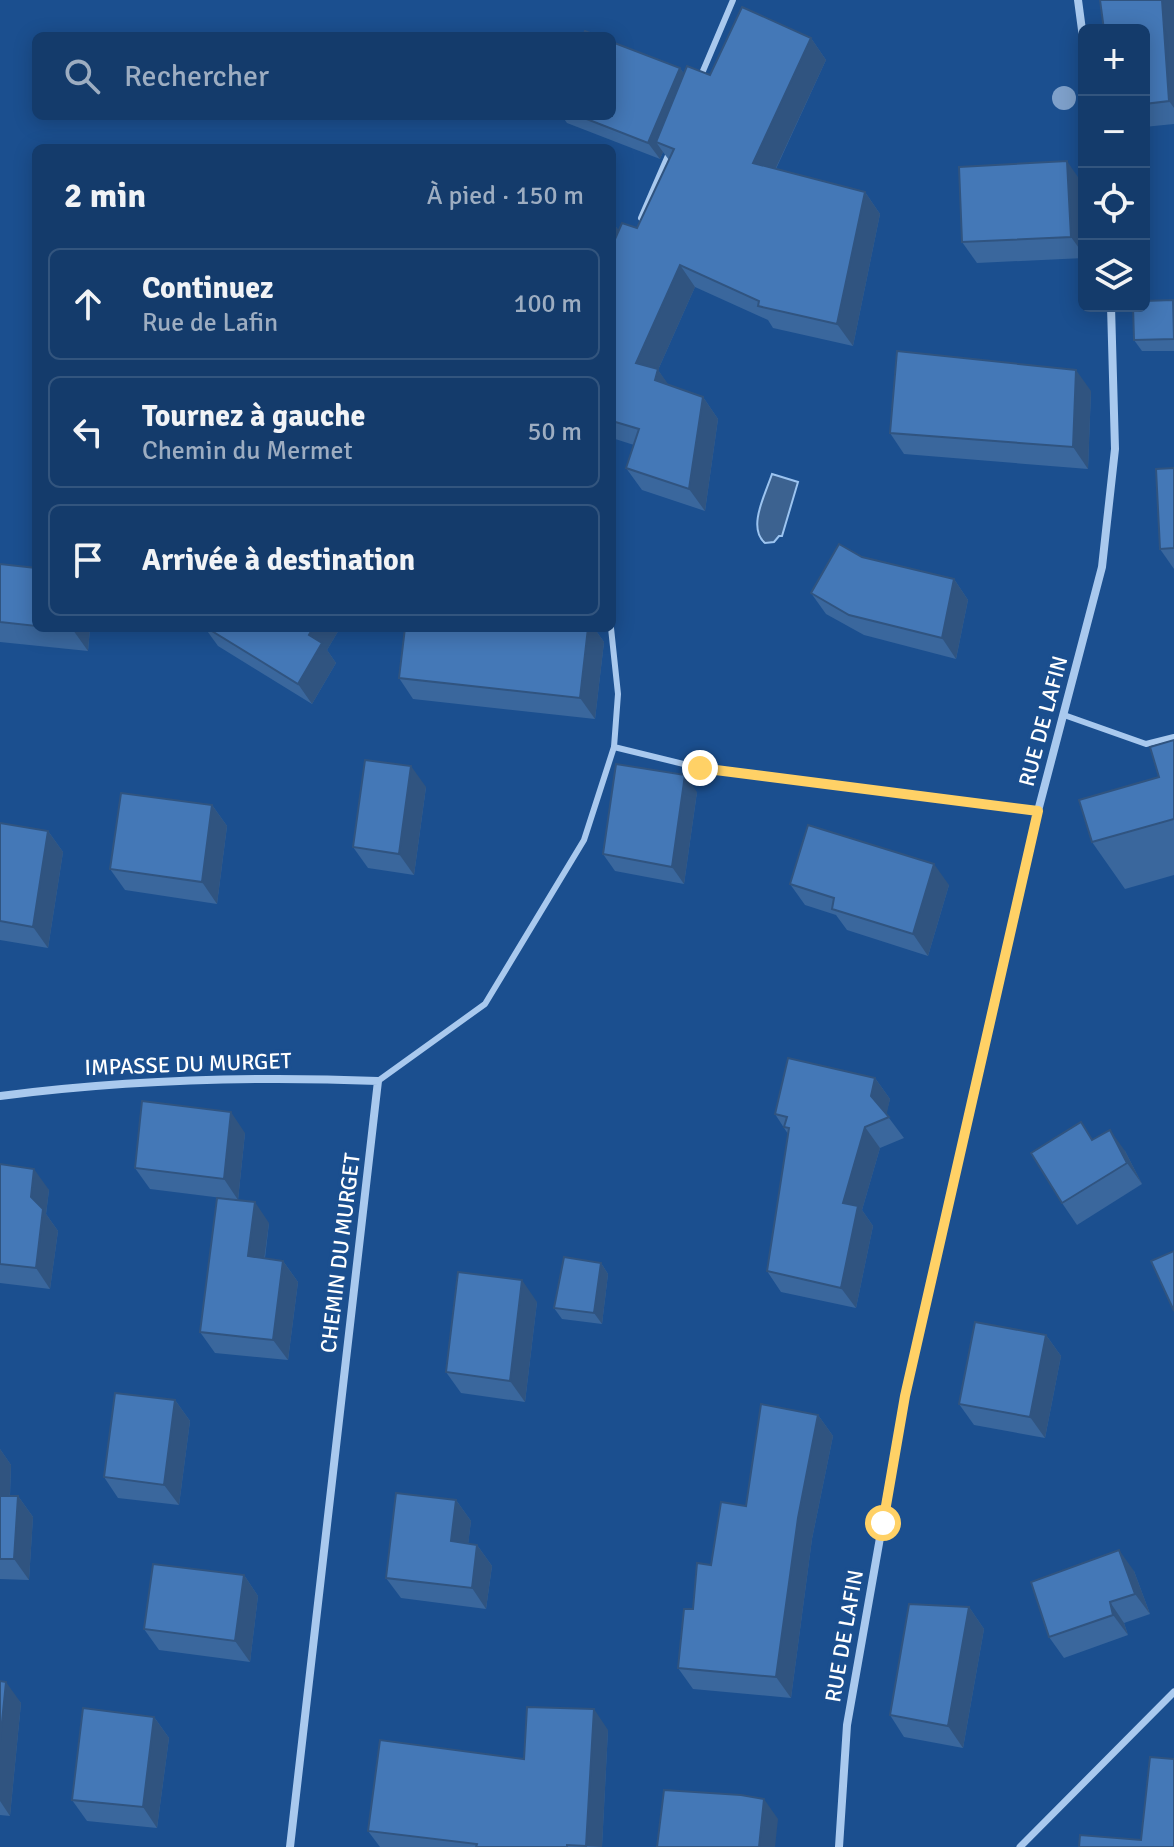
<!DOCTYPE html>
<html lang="fr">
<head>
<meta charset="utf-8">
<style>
	:root { --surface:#143b6b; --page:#1d4271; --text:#f1f3f6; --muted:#9dadc1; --line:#33557e }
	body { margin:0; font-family:Signika,sans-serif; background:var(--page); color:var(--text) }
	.controls { position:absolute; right:24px; top:24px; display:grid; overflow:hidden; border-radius:12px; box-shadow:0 4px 20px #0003 }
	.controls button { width:72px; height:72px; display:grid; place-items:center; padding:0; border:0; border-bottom:2px solid var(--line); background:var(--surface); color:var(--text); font:40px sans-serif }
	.stop { position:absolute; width:24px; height:24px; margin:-18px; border:6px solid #ffd166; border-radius:50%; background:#fff }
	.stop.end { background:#ffd166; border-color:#fff; box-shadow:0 2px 8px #0008 }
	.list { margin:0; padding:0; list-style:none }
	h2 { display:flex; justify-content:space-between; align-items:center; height:104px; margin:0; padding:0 32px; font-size:34px }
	h2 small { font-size:26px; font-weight:400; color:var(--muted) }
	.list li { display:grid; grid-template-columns:52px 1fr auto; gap:24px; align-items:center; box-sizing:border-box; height:112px; margin:0 16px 16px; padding:0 16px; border:2px solid var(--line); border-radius:12px }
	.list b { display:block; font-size:30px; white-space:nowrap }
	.list p { margin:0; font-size:26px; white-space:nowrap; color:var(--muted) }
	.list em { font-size:26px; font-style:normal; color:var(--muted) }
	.icon { flex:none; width:44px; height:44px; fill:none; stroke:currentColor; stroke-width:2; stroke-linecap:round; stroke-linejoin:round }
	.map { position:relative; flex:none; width:1174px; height:1847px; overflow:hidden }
	.search { position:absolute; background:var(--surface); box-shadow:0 4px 20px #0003; left:32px; top:32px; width:584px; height:88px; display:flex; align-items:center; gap:20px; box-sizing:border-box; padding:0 28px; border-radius:12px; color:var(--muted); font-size:30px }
	.panel { position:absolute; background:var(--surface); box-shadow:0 4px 20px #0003; left:32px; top:144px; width:584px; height:488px; border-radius:12px }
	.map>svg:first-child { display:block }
</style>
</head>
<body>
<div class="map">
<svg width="1174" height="1847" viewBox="0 0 1174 1847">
	<rect width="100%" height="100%" fill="#1b4f8f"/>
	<!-- water -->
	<path fill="#3c6290" stroke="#9cc4f0" stroke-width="2" d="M772,474L798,482L782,536H779L774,542L765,543C747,528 765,495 772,474Z"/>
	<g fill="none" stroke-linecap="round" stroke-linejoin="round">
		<!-- service -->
		<g stroke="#a9c9ee" stroke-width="6">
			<polyline points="700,78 733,0"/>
			<polyline points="641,218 670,151"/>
			<polyline points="611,628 618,694 614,747 700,768 1038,811"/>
			<polyline points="1064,715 1146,744 1174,737"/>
			<polyline points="378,1081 485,1004 584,840 614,747"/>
		</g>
		<!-- pedestrian -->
		<polyline stroke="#a9c9ee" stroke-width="7" points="1020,1847 1174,1692"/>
		<!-- minor -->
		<g stroke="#a9c9ee" stroke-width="8">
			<polyline points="1078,0 1084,45"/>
			<path d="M0,1096C125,1080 252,1076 378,1081L290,1847"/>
			<polyline points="839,1847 847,1725 905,1396 1038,811 1102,567 1115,449 1111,306"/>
		</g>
	</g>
	<!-- trees -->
	<circle fill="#7ea0ca" cx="1064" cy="98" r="12"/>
	<!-- wall -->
	<g fill="#3a679d">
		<polygon points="1174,0 1174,124 1144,127 1144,30"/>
		<polygon points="811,38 826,60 776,169 865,192 880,214 853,346 773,328 768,320 695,287 658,370 668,385 703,397 718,419 705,511 642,490 626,468 634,445 612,438 612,221 618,230 637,228 669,160 663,152 660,159 567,123 562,116 612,116 680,68 684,74 710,75"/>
		<polygon points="1082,183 1084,223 1084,258 977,263 962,242"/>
		<polygon points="1173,300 1174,302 1174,351 1142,351 1134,340"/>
		<polygon points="1091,391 1088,469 904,454 890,433"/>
		<polygon points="1174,468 1174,569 1160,549"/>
		<polygon points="862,557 954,579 968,600 956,659 864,635 826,614 811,593"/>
		<polygon points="0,564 36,568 36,628 90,628 88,651 0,642"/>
		<polygon points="205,628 340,628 327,650 336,663 312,704 218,646"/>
		<polygon points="405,628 594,628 604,642 595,719 413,699 399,678"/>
		<polygon points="1174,740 1174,875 1125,889 1092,842 1159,777"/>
		<polygon points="426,787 414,875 368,868 353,847"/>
		<polygon points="697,792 684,884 615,871 603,854"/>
		<polygon points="212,805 227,826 217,904 125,890 110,869"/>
		<polygon points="0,823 48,831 63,852 48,948 0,940"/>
		<polygon points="790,884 949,885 928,956 847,930 836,915 805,905"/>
		<polygon points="875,1078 890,1099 886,1114 904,1138 880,1148 862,1210 873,1226 856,1308 781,1292 767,1271 788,1134 775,1114"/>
		<polygon points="245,1133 238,1200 150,1189 135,1168"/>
		<polygon points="1093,1140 1125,1151 1142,1184 1077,1225 1062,1203"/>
		<polygon points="0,1164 49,1190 46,1214 58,1231 50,1289 0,1283"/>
		<polygon points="269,1223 265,1258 283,1261 298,1282 288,1360 215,1353 200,1332"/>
		<polygon points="601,1263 608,1274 602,1324 562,1319 554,1308"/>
		<polygon points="537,1302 525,1402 461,1393 446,1372"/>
		<polygon points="1046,1335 1061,1356 1045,1438 974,1425 959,1404"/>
		<polygon points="175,1400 190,1421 179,1505 118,1498 104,1477"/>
		<polygon points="818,1415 833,1436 812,1539 791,1698 693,1689 678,1668 693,1609 711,1565 746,1506"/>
		<polygon points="0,1449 11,1465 10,1496 18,1496 33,1517 29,1580 0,1579"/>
		<polygon points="456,1500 471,1521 468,1544 477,1545 492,1566 486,1609 401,1598 386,1578"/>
		<polygon points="1134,1571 1150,1614 1124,1623 1128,1635 1064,1658 1049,1637"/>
		<polygon points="244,1575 258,1596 250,1662 159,1650 144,1629"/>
		<polygon points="969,1607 984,1629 963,1748 904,1737 890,1715"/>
		<polygon points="0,1681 21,1703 10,1816 0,1815"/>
		<polygon points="154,1717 169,1738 157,1828 87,1821 72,1800"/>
		<polygon points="608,1730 602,1847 380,1847 368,1831 524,1759"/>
	</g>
	<!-- shaded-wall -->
	<g fill="#305480">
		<polygon points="1162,0 1174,0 1174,108 1169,101"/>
		<polygon points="811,38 826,60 768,185 753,163"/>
		<polygon points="680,68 691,84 656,142 663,152 660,159 648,143"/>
		<polygon points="1067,161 1082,183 1084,255 1071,237"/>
		<polygon points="865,192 880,214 853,346 837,324"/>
		<polygon points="612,221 626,241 612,274"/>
		<polygon points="680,265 695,287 658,370 673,391 671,402 636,363"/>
		<polygon points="1076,370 1091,391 1088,469 1073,447"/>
		<polygon points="703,397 718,419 705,511 689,489"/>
		<polygon points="954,579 968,600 956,659 942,638"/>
		<polygon points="73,628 90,628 88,651 73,630"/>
		<polygon points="313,628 340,628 327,650 336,663 312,704 298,684 309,635"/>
		<polygon points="588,628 594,628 604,642 595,719 580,698"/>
		<polygon points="411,766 426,787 414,875 399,854"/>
		<polygon points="685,775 697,792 684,884 672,867"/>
		<polygon points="212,805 227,826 217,904 202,882"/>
		<polygon points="48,831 63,852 48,948 33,927"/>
		<polygon points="934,864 949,885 928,956 913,934"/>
		<polygon points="875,1078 890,1099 886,1117 871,1096"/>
		<polygon points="231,1112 245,1133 238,1200 224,1179"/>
		<polygon points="865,1127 880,1148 862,1210 873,1226 856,1308 841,1288 843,1203"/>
		<polygon points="1110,1130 1125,1151 1142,1184 1127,1163"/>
		<polygon points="34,1169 49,1190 46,1214 58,1231 50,1289 36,1268 31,1197"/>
		<polygon points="255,1202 269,1223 262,1276 248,1256"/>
		<polygon points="283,1261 298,1282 288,1360 273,1340"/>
		<polygon points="601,1263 608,1274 602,1324 594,1313"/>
		<polygon points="522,1280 537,1302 525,1402 510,1381"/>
		<polygon points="1046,1335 1061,1356 1045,1438 1030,1417"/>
		<polygon points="175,1400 190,1421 179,1505 164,1485"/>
		<polygon points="818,1415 833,1436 812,1539 791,1698 776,1677 798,1518"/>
		<polygon points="0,1449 11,1465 9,1516 0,1503"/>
		<polygon points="18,1496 33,1517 29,1580 14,1559"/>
		<polygon points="456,1500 471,1521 466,1562 451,1541"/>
		<polygon points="477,1545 492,1566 486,1609 472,1588"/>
		<polygon points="1119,1550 1134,1571 1150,1614 1135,1594"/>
		<polygon points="244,1575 258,1596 250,1662 235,1641"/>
		<polygon points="1110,1602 1124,1623 1128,1635 1113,1615"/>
		<polygon points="969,1607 984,1629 963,1748 948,1726"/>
		<polygon points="6,1682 21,1703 10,1816 0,1801 0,1742"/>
		<polygon points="594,1709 608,1730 602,1847 586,1846"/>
		<polygon points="154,1717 169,1738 157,1828 143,1807"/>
		<polygon points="764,1799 778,1819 775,1847 759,1847"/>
	</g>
	<!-- building -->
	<g fill="#4478b7" stroke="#305480" stroke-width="2">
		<polygon points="1100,0 1162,0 1169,101 1144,104 1144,30 1104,30"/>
		<polygon points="742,7 811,38 753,163 865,192 837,324 758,306 759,301 680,265 636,363 658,369 655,380 703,397 689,489 626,468 639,429 612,421 612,246 622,223 637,228 674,149 656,142 687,66 710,75"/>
		<polygon points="585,31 597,36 583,36"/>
		<polygon points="612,42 680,68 648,143 579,116 612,116"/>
		<polygon points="1067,161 1071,237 962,242 959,167"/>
		<polygon points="1173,300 1174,339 1134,340 1133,306 1144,306 1144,301"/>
		<polygon points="897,351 1076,370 1073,447 890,433"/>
		<polygon points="1174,468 1174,548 1160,549 1156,469"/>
		<polygon points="839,544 862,557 954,579 942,638 849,615 811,593"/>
		<polygon points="0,564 36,568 36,626 0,622"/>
		<polygon points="207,628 313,628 309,635 322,643 298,684"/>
		<polygon points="405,628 588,628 580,698 399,678"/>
		<polygon points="1174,740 1174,819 1092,842 1079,800 1159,777 1150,747"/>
		<polygon points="365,760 411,766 399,854 353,847"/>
		<polygon points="616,764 685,775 672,867 603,854"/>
		<polygon points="121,793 212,805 202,882 110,869"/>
		<polygon points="0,823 48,831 33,927 0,921"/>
		<polygon points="808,825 934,864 913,934 832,909 834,898 790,884"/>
		<polygon points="788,1058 875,1078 871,1096 889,1117 865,1127 843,1203 858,1206 841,1288 767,1271 789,1128 784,1127 787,1117 775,1114"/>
		<polygon points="142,1101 231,1112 224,1179 135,1168"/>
		<polygon points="1081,1122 1092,1140 1110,1130 1127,1163 1062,1203 1031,1153"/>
		<polygon points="0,1164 34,1169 31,1197 43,1209 36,1268 0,1264"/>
		<polygon points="217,1198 255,1202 248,1256 283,1261 273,1340 200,1332"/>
		<polygon points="1174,1251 1174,1311 1151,1261"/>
		<polygon points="564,1257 601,1263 594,1313 554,1308"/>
		<polygon points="458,1272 522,1280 510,1381 446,1372"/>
		<polygon points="975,1322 1046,1335 1030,1417 959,1404"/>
		<polygon points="115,1393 175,1400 164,1485 104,1477"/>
		<polygon points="761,1404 818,1415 798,1518 776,1677 678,1668 684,1609 693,1609 697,1563 711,1565 721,1502 746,1506"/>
		<polygon points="396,1493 456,1500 451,1541 477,1545 472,1588 386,1578"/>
		<polygon points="0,1496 18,1496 14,1559 0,1559"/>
		<polygon points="1119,1550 1135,1594 1110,1602 1113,1615 1049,1637 1031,1582"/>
		<polygon points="153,1564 244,1575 235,1641 144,1629"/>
		<polygon points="909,1604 969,1607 948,1726 890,1715"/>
		<polygon points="0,1681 6,1682 0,1742"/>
		<polygon points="527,1707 594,1709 586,1846 567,1845 567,1847 476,1847 477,1844 368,1831 380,1740 524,1759"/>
		<polygon points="83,1708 154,1717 143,1807 72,1800"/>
		<polygon points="1150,1757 1174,1759 1174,1847 1079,1847 1080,1835 1141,1840"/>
		<polygon points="664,1790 741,1795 764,1799 759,1847 657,1847"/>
	</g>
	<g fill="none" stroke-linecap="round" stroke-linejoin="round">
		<!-- route -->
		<polyline stroke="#ffd166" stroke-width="10" points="700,768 1038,811 905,1396 883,1523"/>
	</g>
	<g text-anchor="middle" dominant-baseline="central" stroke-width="7" stroke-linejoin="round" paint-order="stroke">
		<!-- street labels -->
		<g font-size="22" fill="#fff" stroke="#1b4f8f">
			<text transform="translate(1043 721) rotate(-75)">RUE DE LAFIN</text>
			<text transform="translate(188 1064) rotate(-2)">IMPASSE DU MURGET</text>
			<text transform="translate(340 1253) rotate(-83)">CHEMIN DU MURGET</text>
			<text transform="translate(844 1636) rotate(-80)">RUE DE LAFIN</text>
		</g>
	</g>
</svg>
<div class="controls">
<button>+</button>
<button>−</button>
<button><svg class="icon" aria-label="locate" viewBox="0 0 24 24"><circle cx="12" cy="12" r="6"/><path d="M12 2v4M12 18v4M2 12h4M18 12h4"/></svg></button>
<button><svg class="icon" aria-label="layers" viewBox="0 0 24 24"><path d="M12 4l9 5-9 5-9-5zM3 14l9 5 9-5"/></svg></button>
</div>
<div class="stop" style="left:883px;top:1523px"></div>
<div class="stop end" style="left:700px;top:768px"></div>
<div class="search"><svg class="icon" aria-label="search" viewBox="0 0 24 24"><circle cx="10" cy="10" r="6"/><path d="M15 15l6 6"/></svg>Rechercher</div>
<section class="panel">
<h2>2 min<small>À pied · 150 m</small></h2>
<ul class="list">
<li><svg class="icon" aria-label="ahead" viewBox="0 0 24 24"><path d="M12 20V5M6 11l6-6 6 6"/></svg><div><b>Continuez</b><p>Rue de Lafin</p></div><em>100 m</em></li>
<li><svg class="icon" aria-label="left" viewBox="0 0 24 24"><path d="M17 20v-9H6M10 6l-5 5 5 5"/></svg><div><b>Tournez à gauche</b><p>Chemin du Mermet</p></div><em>50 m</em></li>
<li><svg class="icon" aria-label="arrive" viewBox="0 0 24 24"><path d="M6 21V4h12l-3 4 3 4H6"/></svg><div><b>Arrivée à destination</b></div></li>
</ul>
</section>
</div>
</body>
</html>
